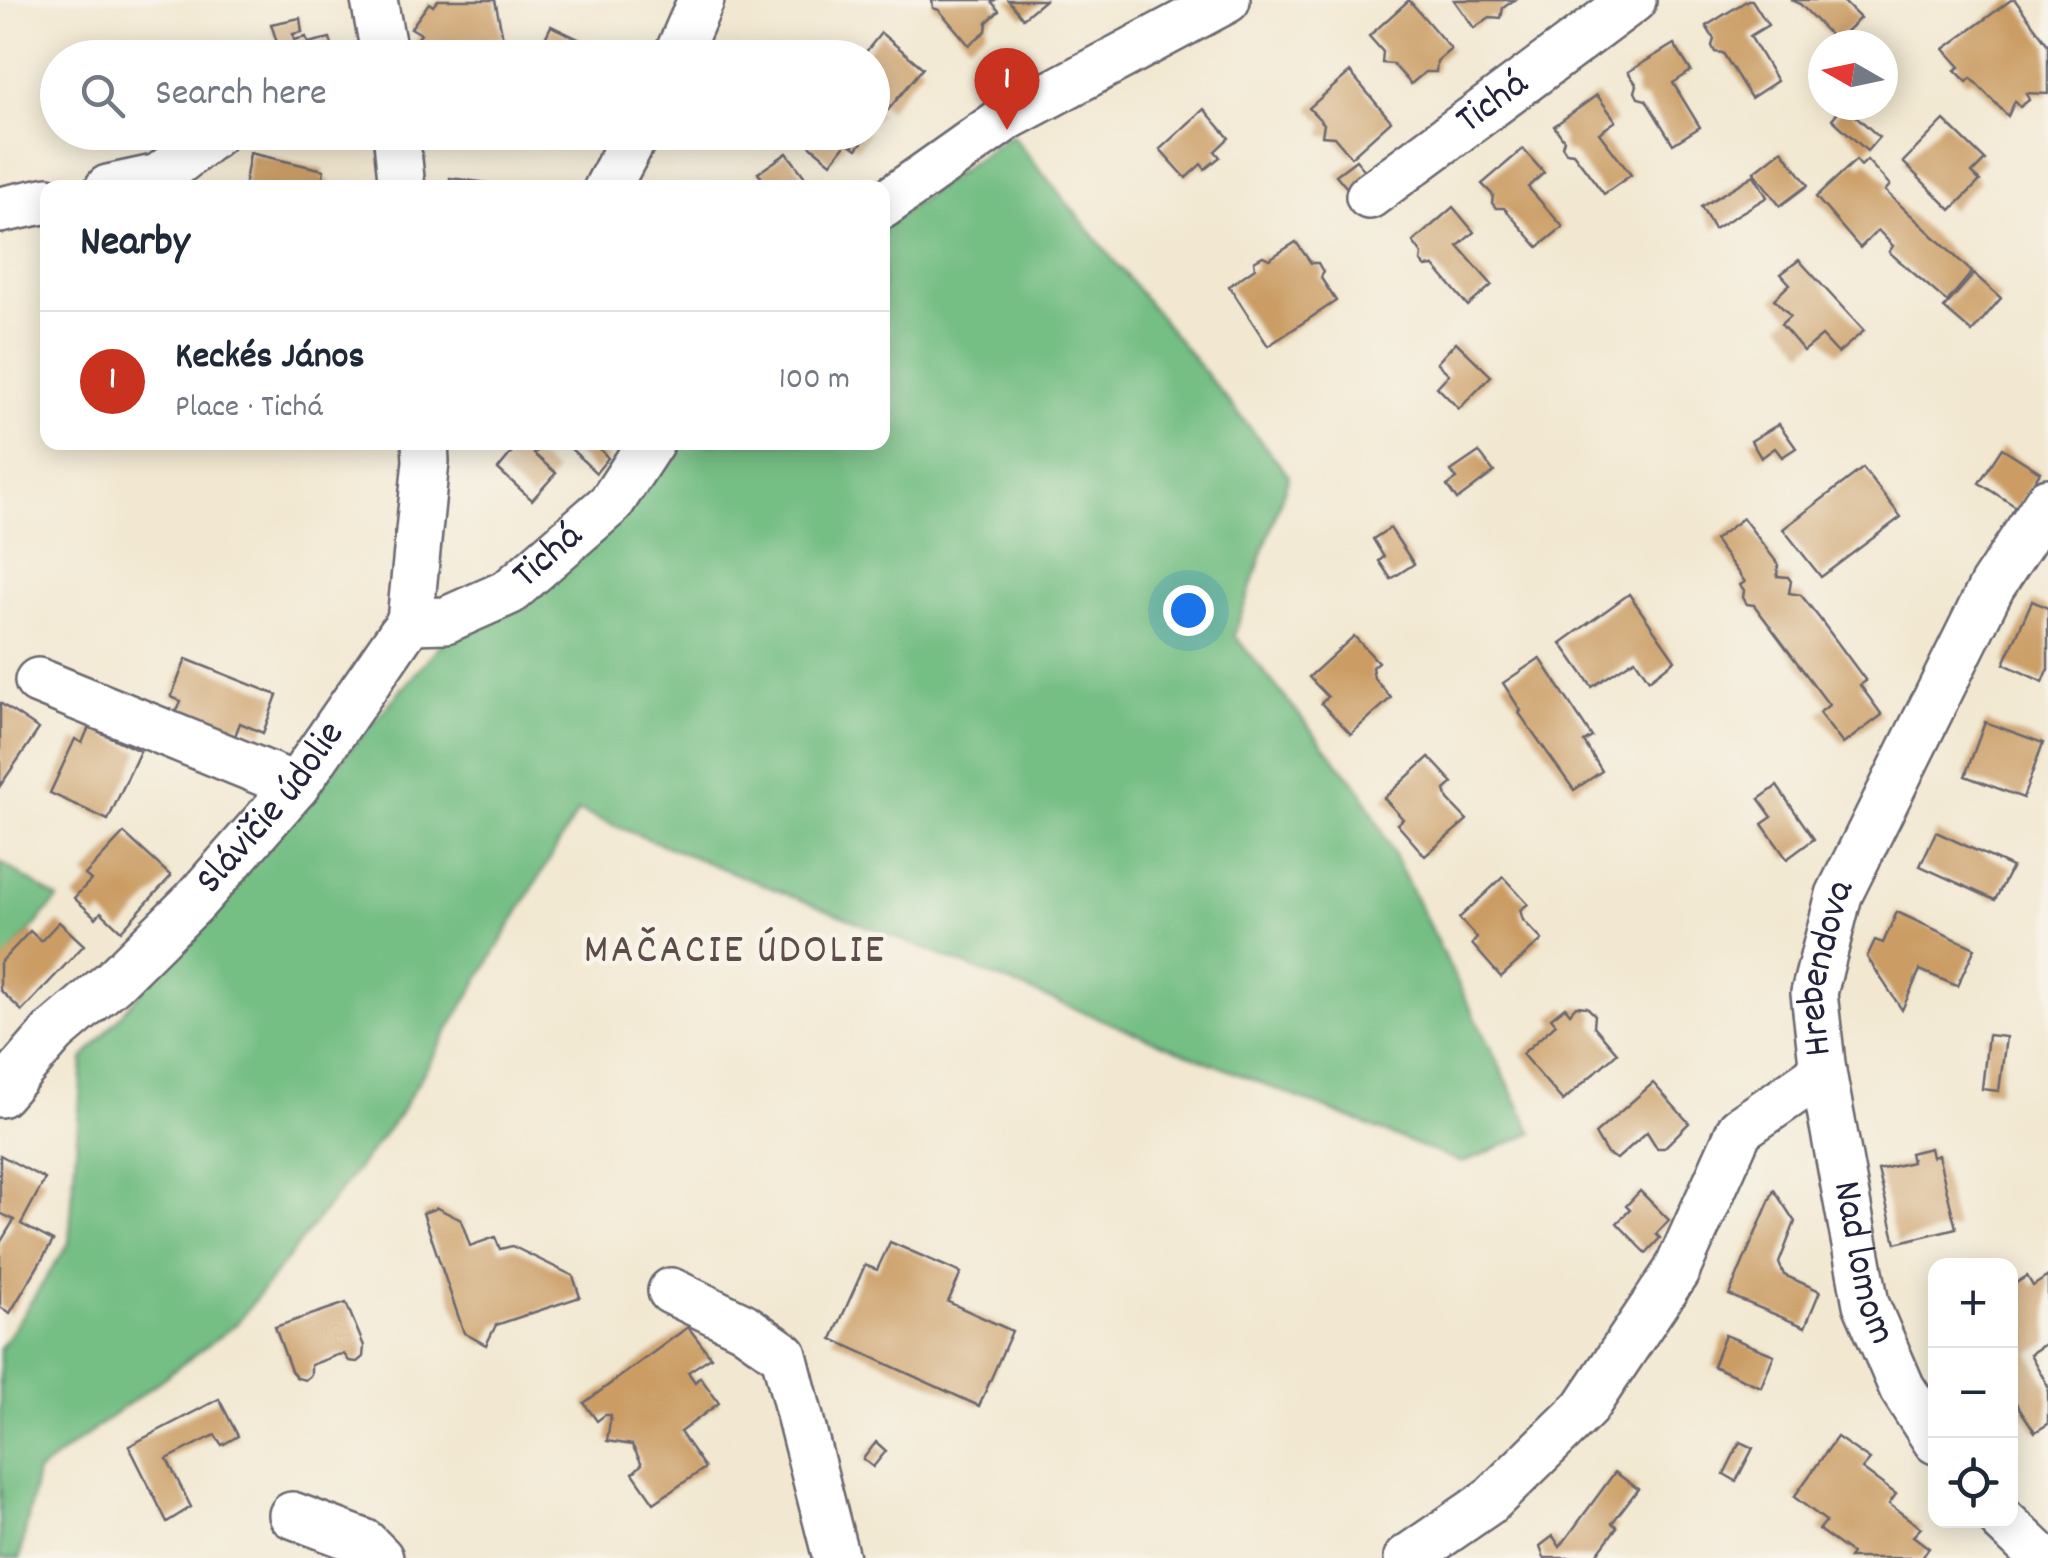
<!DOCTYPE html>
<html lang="en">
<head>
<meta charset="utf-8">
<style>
	:root { --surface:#fff; --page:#f6f6f7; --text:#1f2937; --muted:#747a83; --line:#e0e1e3; --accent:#c8321e }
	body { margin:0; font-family:Dekko,sans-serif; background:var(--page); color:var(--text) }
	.controls { position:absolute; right:30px; bottom:30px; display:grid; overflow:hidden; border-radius:20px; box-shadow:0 5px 25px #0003 }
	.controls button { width:90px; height:90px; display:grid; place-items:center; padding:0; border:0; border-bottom:2px solid var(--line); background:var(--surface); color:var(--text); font:50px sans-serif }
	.compass { position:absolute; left:1808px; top:30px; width:90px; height:90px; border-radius:50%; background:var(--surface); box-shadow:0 5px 25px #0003; rotate:279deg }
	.you { position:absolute; left:1188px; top:610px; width:35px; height:35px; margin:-25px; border:8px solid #fff; border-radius:50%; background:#1a73e8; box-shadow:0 0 0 15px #1a73e833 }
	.badge { display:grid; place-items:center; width:65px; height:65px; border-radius:50%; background:var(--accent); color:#fff; font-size:32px; font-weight:700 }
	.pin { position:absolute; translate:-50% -82px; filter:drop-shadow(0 2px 5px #0008) }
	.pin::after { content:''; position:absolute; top:52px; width:35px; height:30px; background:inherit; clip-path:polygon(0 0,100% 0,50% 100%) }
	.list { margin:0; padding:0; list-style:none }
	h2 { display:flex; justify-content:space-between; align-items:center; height:130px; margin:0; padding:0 40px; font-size:42px }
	h2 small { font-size:32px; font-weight:400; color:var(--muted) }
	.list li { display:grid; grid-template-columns:65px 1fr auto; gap:30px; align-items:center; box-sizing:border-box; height:140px; padding:0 40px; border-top:2px solid var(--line) }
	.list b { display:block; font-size:38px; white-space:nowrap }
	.list p { margin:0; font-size:32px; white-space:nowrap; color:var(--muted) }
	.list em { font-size:32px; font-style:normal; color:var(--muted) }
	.icon { flex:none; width:55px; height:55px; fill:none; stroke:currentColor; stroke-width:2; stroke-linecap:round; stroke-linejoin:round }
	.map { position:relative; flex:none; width:2048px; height:1558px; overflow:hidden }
	.search { position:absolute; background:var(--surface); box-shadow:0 5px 25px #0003; left:40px; top:40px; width:850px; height:110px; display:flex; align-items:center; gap:25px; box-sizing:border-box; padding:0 35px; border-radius:55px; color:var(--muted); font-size:38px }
	.panel { position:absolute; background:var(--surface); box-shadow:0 5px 25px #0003; left:40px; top:180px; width:850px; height:270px; border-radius:20px }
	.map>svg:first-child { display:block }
</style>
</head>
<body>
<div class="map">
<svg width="2048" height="1558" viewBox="0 0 2048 1558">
	<rect width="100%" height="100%" fill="#f7f3e8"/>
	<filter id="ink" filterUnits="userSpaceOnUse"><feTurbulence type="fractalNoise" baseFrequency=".01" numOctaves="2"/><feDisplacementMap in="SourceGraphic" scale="20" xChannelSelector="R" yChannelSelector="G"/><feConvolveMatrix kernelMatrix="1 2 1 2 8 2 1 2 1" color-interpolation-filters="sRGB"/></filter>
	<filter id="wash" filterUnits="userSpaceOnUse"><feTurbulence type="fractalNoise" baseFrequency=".0048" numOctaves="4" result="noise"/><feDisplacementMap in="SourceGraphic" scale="40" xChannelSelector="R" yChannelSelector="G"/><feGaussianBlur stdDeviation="2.25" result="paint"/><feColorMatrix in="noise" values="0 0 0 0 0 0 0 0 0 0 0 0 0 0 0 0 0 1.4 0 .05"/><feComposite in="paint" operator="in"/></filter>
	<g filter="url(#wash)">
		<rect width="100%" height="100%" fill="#f2e8d1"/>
		<!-- forest -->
		<g fill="#74be84" stroke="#4b7060" stroke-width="2.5">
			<polygon points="1011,134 1289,476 1234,635 1362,792 1533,1133 1462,1163 578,811 398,1116 236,1324 37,1472 20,1558 0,1558 0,1349 69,1243 83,1059 447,637 667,443 882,442 883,227"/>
			<polygon points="0,862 58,899 0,965"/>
		</g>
		<g id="blocks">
			<!-- building -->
			<g fill="#cb9d65">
				<polygon points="438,0 495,0 503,38 468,46 463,43 453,58 436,58 414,43 421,34 411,28 429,3 433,6"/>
				<polygon points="932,0 995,0 992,2 999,11 987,22 986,31 969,45 939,10 933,8"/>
				<polygon points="1008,0 1045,0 1023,18"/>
				<polygon points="1409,0 1451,49 1437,61 1436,72 1425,72 1411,84 1393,64 1382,63 1383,52 1369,36"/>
				<polygon points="1454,0 1514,0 1503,8 1501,18 1490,17 1474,28"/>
				<polygon points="1748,0 1752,0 1768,25 1750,36 1777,81 1751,98 1723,53 1715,52 1712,46 1714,39 1706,26"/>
				<polygon points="1791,0 1842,0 1860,18 1836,41 1800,4"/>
				<polygon points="2011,0 2015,0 2048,45 2048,94 2026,93 2029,100 2020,107 2015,101 2008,116 1971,78 1967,82 1955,70 1960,67 1944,49"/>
				<polygon points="300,18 302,32 293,34 294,40 306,37 308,43 330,38 336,58 282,58 271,24"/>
				<polygon points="551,26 591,45 585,58 559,55 536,58"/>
				<polygon points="881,33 923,68 888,110 880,103 875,110 880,114 872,123 872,58 861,58"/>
				<polygon points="1674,44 1691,71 1673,83 1700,127 1673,144 1646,100 1638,98 1635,92 1637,85 1628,72"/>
				<polygon points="1350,72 1391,121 1351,157 1334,137 1322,136 1324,124 1309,108"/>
				<polygon points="1597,95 1616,121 1599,133 1631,175 1604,194 1573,153 1566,152 1562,146 1564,140 1554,126"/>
				<polygon points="1844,105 1879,137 1867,151 1832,119"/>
				<polygon points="1204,109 1229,138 1215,151 1220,157 1205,169 1201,164 1186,178 1160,149"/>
				<polygon points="1944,120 1985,160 1972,173 1980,181 1951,210 1903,162"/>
				<polygon points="805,132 870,132 857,149 847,142 831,163 801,138"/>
				<polygon points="1523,149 1544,173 1528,187 1563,227 1538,247 1504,208 1496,208 1492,203 1493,195 1482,184"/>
				<polygon points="1782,150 1808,185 1780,206 1754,172"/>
				<polygon points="250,153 324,170 323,177 336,188 244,188"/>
				<polygon points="787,153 813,188 769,188 758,173"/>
				<polygon points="1356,160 1372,179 1353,195 1336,175"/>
				<polygon points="1856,160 1861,166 1867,160 1890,185 1885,191 1972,272 1947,302 1889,252 1893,246 1878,230 1860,248 1816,197"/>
				<polygon points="1754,175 1767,197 1714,229 1701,207"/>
				<polygon points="450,178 504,185 504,188 449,188"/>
				<polygon points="1453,207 1474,232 1458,246 1492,285 1468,306 1434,266 1426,267 1421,262 1422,254 1413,242"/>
				<polygon points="1296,242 1311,263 1318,263 1323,272 1321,278 1336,301 1268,346 1229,286 1255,268 1254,261 1263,256 1269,259"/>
				<polygon points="1799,260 1864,331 1838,353 1822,336 1804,351 1781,324 1790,316 1774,299 1790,284 1781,274"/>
				<polygon points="1974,274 2001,298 1972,332 1944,308"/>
				<polygon points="1456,342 1491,376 1459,409 1437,387 1449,374 1437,363"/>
				<polygon points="1779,424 1796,448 1782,457 1775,448 1761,458 1751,441"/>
				<polygon points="520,442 526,442 537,451 534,454 556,473 532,500 498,469"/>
				<polygon points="564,442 594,442 608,458 596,473"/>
				<polygon points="2002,448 2040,472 2018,508 1979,483"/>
				<polygon points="1479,452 1494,472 1457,500 1447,486 1457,479 1451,471"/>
				<polygon points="1863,468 1901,517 1821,577 1783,529"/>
				<polygon points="1743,518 1778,564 1777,576 1788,577 1791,581 1789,593 1801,595 1820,619 1866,681 1860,685 1882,715 1843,744 1819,713 1829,705 1754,605 1747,604 1743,598 1744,590 1740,585 1745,582 1714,540"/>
				<polygon points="1390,528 1414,564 1391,579 1379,561 1384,557 1373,539"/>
				<polygon points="1629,594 1675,660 1649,680 1635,659 1592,687 1561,643"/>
				<polygon points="2032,601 2048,608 2048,670 2043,682 2004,664"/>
				<polygon points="1354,636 1378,662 1372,667 1374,678 1391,698 1351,734 1321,703 1328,697 1309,677"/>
				<polygon points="1540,658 1592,737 1584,742 1602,771 1574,790 1519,713 1521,711 1503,683"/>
				<polygon points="186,659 277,695 263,733 240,723 235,736 176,713 181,701 171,697"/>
				<polygon points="0,703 39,729 0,786"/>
				<polygon points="1985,722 2043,743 2023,798 1965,776"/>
				<polygon points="89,727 140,751 108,820 50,793 75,739 82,743"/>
				<polygon points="1429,757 1453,783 1445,790 1448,800 1467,820 1425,856 1397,824 1403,819 1384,798"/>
				<polygon points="1777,786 1814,839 1787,859 1762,824 1772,817 1759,799"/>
				<polygon points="1936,832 2012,867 1995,900 1920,866"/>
				<polygon points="124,833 171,876 121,931 101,912 96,918 74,898 91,880 85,875"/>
				<polygon points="1503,877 1528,904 1520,910 1523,920 1542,940 1501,977 1472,944 1477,938 1459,918"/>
				<polygon points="1897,912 1975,948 1957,986 1920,970 1902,1010 1867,957 1875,940 1883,943"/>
				<polygon points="59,922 84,945 22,1011 0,990 0,963 30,931 41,941"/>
				<polygon points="1576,1006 1587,1007 1595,1015 1594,1026 1617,1053 1563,1101 1522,1054 1556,1024 1551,1018 1565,1007 1570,1013"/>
				<polygon points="1988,1035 2006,1037 1999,1091 1982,1089"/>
				<polygon points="1653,1083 1689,1123 1664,1148 1657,1148 1647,1132 1617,1159 1607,1154 1595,1134"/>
				<polygon points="1930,1148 1932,1157 1938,1155 1956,1228 1896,1243 1878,1170 1912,1162 1910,1153"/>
				<polygon points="0,1155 45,1179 21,1224 53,1241 10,1313 0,1307 0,1243 14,1220 0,1213"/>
				<polygon points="1774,1190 1795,1222 1779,1263 1784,1275 1820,1291 1805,1327 1729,1295"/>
				<polygon points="1640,1191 1669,1220 1656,1234 1660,1238 1646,1253 1617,1223 1630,1210 1626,1206"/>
				<polygon points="437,1208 461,1220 470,1246 495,1237 500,1249 512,1246 573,1276 580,1297 496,1325 486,1345 464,1333 423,1213"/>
				<polygon points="890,1242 961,1273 948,1302 1012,1331 979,1406 832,1339 865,1265 877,1270"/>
				<polygon points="2027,1276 2033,1286 2048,1276 2048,1342 2030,1354 2048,1386 2048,1424 2035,1432 2010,1394 2010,1287"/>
				<polygon points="346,1303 364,1346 363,1357 357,1362 349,1361 344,1354 337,1355 311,1365 311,1375 305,1380 297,1378 291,1371 275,1327"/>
				<polygon points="688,1327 711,1357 688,1372 695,1382 700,1377 719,1403 680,1432 705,1468 654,1503 633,1473 642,1464 632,1445 607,1441 611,1415 605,1415 597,1421 584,1403"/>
				<polygon points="1725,1335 1774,1355 1761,1387 1713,1366"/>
				<polygon points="219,1399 238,1436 222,1445 215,1435 167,1459 191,1507 167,1522 129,1446"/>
				<polygon points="1837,1437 1870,1460 1862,1469 1896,1494 1889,1504 1921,1528 1913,1536 1929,1548 1922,1558 1849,1558 1852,1554 1819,1530 1826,1521 1794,1497"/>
				<polygon points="876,1442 886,1451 873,1467 863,1459"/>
				<polygon points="1740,1442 1753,1448 1736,1481 1724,1474"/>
				<polygon points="1615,1472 1638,1489 1612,1523 1617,1527 1594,1558 1544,1558 1540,1546 1553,1536 1560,1547"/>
			</g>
		</g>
	</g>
	<g filter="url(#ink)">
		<use href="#blocks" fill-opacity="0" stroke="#6b6770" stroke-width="2.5"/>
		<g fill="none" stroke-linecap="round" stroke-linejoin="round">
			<defs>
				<g id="minor">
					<polyline points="374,0 385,58"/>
					<polyline points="676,58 701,0"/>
					<polyline points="396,132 402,188"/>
					<polyline points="108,188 159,177 216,132"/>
					<polyline points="607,188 637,132"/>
					<path id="s1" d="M1369,196L1633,0"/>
					<polyline points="882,206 1006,118 1227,0"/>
					<polyline points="0,210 48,200"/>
					<path id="s2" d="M410,621L446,620L509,592L611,503L651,442"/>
					<polyline points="38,681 296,786"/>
					<path id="s3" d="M1823,1072L1866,1304L1902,1388L1936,1441"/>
					<path id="s4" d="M0,1094L54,1032L114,981L195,901L296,786L410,621L426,461L425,442"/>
					<polyline points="671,1291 743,1326 784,1355 836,1558"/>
					<polyline points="292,1515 364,1542 380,1558"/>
					<polyline points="2002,1520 2042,1558"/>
					<path id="s5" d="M1407,1558L1490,1501L1585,1408L1676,1272L1740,1129L1823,1072L1814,993L1839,895L1992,586L2048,501"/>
				</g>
			</defs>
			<!-- minor casing -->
			<use href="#minor" stroke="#6b6770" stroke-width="50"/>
			<!-- minor -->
			<use href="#minor" stroke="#fff" stroke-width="45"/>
		</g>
	</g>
	<g text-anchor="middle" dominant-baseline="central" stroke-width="9" stroke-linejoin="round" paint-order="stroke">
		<!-- street labels -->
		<g font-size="40" fill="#22223b" stroke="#f7f3e8">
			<text stroke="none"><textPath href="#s1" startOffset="155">Tichá</textPath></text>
			<text stroke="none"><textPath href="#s2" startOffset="158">Tichá</textPath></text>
			<text stroke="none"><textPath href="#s4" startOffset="395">Slávičie údolie</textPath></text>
			<text stroke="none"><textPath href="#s5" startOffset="760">Hrebendova</textPath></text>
			<text stroke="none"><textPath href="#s3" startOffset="195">Nad lomom</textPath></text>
		</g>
		<!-- neighbourhood labels -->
		<g font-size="42" letter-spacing="2.5" fill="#5d4d4a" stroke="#f7f3e8">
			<text x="735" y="953">MAČACIE ÚDOLIE</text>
		</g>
	</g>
</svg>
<div class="controls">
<button>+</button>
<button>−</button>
<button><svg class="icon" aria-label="locate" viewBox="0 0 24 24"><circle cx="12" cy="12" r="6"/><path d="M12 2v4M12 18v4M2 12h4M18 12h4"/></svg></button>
</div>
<svg class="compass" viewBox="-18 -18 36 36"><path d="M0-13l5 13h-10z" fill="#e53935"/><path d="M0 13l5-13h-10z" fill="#747a83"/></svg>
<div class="you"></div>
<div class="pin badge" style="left:1007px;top:130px">1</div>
<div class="search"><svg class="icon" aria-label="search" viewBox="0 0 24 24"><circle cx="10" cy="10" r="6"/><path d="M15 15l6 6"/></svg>Search here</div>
<section class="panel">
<h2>Nearby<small></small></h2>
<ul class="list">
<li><span class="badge">1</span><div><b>Keckés János</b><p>Place · Tichá</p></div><em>100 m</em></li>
</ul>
</section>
</div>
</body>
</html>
